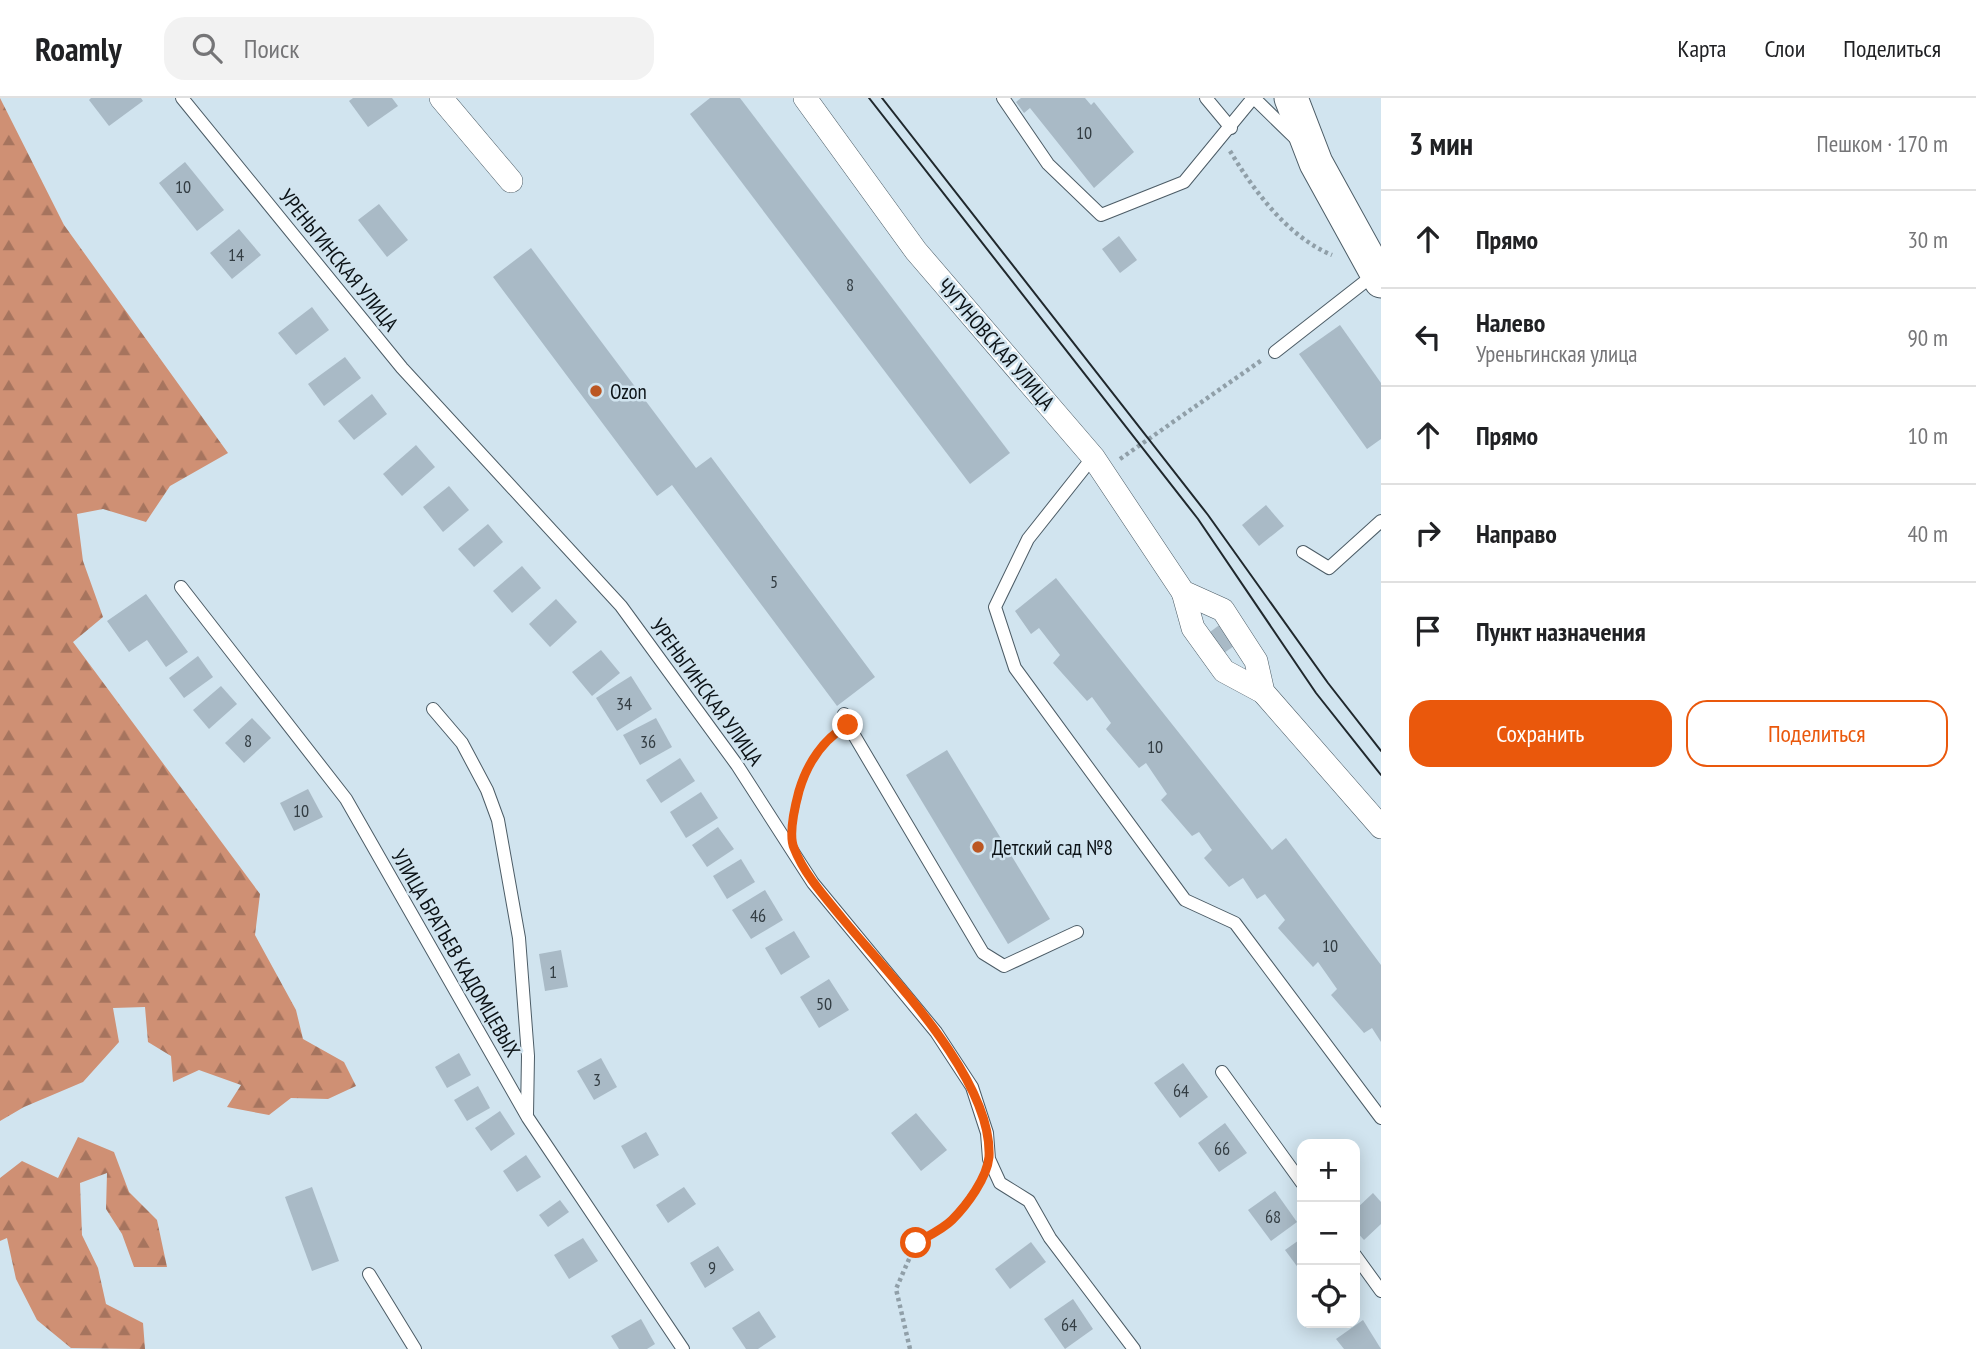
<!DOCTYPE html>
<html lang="ru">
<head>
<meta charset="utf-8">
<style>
	:root { --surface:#fff; --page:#f2f2f2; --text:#202124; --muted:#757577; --line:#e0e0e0; --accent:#ea580c }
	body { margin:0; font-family:"PT Sans Narrow",sans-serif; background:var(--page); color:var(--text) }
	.controls { position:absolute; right:21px; bottom:21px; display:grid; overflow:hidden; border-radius:14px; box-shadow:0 4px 18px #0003 }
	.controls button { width:63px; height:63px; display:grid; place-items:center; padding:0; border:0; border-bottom:2px solid var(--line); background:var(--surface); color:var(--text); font:35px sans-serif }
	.stop { position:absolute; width:21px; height:21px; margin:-16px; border:5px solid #ea580c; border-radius:50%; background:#fff }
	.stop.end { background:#ea580c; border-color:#fff; box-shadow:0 2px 7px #0008 }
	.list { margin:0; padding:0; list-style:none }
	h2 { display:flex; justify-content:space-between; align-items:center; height:91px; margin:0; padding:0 28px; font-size:30px }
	h2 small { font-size:23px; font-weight:400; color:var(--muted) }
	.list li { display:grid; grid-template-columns:46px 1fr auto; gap:21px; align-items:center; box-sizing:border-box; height:98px; padding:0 28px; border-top:2px solid var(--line) }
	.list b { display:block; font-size:26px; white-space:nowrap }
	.list p { margin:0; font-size:23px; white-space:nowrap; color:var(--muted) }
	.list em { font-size:23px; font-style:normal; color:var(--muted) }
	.actions { display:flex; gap:14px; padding:21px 28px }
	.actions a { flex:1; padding:16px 0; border:2px solid var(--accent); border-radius:21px; text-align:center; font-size:24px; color:var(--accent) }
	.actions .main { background:var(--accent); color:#fff }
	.icon { flex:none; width:38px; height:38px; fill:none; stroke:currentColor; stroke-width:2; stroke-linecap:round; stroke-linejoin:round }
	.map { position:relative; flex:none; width:1381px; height:1251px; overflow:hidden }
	header { display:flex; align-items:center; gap:42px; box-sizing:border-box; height:98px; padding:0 35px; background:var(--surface); border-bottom:2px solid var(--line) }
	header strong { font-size:33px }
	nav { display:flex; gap:38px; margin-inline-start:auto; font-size:24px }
	.search { width:490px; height:63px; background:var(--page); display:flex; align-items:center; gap:18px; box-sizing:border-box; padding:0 24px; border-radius:21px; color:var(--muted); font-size:26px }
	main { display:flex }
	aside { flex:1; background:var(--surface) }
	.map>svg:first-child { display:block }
</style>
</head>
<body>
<header>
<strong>Roamly</strong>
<div class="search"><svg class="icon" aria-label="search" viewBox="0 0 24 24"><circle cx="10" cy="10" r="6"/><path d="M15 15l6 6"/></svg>Поиск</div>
<nav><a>Карта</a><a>Слои</a><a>Поделиться</a></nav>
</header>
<main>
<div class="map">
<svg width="1381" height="1251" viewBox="0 0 1381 1251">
	<defs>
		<pattern id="forest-firs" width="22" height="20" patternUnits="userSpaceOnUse" patternTransform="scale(1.75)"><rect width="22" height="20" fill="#cf9074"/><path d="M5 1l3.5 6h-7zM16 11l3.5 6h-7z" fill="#a6745e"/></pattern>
	</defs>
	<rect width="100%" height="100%" fill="#d1e4ef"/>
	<!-- forest -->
	<g fill="url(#forest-firs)">
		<polygon points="0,0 64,127 228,355 170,388 146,424 103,411 77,416 83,463 103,519 73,544 260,796 255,837 296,912 303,941 344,964 356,988 328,1001 291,1000 269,1017 227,1009 241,987 199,972 173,984 171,958 148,944 145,909 113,910 119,944 83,984 24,1009 0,1023"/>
		<polygon points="78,1039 114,1054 129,1094 157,1122 167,1169 134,1169 122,1136 106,1111 107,1075 80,1085 82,1137 98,1170 106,1206 143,1225 145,1251 71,1250 37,1222 16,1181 7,1140 0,1143 0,1080 22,1063 58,1080"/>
	</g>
	<!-- building -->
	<g fill="#a9bac6">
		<polygon points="91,0 141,0 143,3 109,28 89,2"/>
		<polygon points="353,0 392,0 398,8 368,29 349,3"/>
		<polygon points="710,0 740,0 1010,355 970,386 690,16"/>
		<polygon points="1021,0 1085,0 1091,7 1094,4 1134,54 1094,90 1030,10 1024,15 1016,4"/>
		<polygon points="185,64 224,112 197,133 159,85"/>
		<polygon points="379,106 408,142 387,159 358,122"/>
		<polygon points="239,131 261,157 232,181 210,155"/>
		<polygon points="1119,138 1137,162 1120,175 1102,151"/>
		<polygon points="531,150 696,370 711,359 875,579 837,608 672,387 657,398 493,179"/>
		<polygon points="312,209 329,232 296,257 278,235"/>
		<polygon points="1340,227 1381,285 1381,341 1367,351 1299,256"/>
		<polygon points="345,259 361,280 324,308 308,286"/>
		<polygon points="372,296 387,316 354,342 338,323"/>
		<polygon points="416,347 435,369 402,398 383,376"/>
		<polygon points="449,388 469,412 443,434 423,409"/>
		<polygon points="1266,407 1284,428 1259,448 1242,427"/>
		<polygon points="488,426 503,444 474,469 458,451"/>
		<polygon points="522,468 541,490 512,515 493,493"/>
		<polygon points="1056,480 1272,752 1286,740 1381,867 1381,944 1372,930 1364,935 1331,897 1337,891 1318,864 1313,869 1278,830 1285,822 1265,796 1257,801 1243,780 1229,789 1204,760 1212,752 1199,734 1192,738 1161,702 1167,696 1146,665 1139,670 1106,631 1111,625 1092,599 1087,603 1053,565 1060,557 1039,530 1031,536 1015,513"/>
		<polygon points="146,496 188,554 166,569 147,542 129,554 107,523"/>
		<polygon points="556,501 577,524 550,549 529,526"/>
		<polygon points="1222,525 1237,546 1221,557 1206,537"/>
		<polygon points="601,552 620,575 592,598 572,574"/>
		<polygon points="198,558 213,579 184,600 169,580"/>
		<polygon points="631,578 652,611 617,633 596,600"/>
		<polygon points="221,588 237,606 209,631 193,612"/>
		<polygon points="252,620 271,640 244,665 225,645"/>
		<polygon points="656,620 672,649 640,667 623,637"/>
		<polygon points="947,652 1050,821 1008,846 906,677"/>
		<polygon points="680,660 695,683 661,705 646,682"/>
		<polygon points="308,691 323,719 294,733 280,705"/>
		<polygon points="701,694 718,720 686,740 670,714"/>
		<polygon points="718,729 734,751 707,769 692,747"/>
		<polygon points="741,761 755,784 727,801 713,778"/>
		<polygon points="765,792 783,822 751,841 732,812"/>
		<polygon points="794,833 810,859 781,877 765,850"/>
		<polygon points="561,852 568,889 545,893 539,856"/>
		<polygon points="829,881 849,912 819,930 800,899"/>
		<polygon points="459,955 471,977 447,990 435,969"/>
		<polygon points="601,960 617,989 594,1002 577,973"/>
		<polygon points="1183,965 1208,999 1180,1020 1154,985"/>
		<polygon points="478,988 490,1010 467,1023 454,1002"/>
		<polygon points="500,1013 515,1036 491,1053 475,1030"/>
		<polygon points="916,1015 947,1052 921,1073 891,1035"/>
		<polygon points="1225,1025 1247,1055 1219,1074 1198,1045"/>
		<polygon points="646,1034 659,1057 634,1071 621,1048"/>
		<polygon points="526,1057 541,1079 517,1094 503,1073"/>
		<polygon points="312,1089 339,1163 312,1173 285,1099"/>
		<polygon points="684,1089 696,1106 668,1125 656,1107"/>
		<polygon points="1275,1093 1297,1124 1271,1143 1248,1112"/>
		<polygon points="1373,1095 1381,1104 1381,1126 1364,1142 1355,1132 1355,1112"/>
		<polygon points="560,1102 569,1114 548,1129 539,1117"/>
		<polygon points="583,1140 598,1163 569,1181 554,1157"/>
		<polygon points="1302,1140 1302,1175 1285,1152"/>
		<polygon points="1031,1144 1046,1164 1010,1191 995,1171"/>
		<polygon points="718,1148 734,1172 705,1190 690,1165"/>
		<polygon points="1073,1201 1093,1231 1065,1251 1044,1221"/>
		<polygon points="759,1213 776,1239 758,1251 746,1251 732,1230"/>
		<polygon points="641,1221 655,1246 647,1251 619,1251 611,1238"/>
		<polygon points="1363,1222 1381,1251 1344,1251 1336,1241"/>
	</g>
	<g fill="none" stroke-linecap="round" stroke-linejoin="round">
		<defs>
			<g id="lane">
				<polyline points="182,0 402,270 621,508 737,667 813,785 936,934 972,989 987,1035 989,1061 1000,1085 1029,1103 1050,1140 1134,1251"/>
				<polyline points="1003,0 1048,66 1101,117 1184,84 1253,0"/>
				<polyline points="1206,0 1231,30"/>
				<polyline points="1254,0 1294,39"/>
				<polyline points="1275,254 1376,175"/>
				<polyline points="1093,359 1028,441 995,509 1015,570 1185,802 1235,825 1381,1020"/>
				<polyline points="1303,454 1329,470 1381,423"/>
				<polyline points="181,489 346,701 528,1020 683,1251"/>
				<polyline points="433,611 462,645 487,692 498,722 519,840 528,958 527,1016"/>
				<polyline points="844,616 848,627 983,855 1004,868 1077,834"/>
				<polyline points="1222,974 1302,1085"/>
				<polyline points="1355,1157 1381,1193"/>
				<polyline points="369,1176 415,1251"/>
			</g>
			<g id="street">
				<polyline points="441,0 511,83"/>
				<polyline points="805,0 916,153 1093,359 1183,494 1223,512 1256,563 1263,594 1381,729"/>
				<polyline points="1183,494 1193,530 1224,573 1263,594"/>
			</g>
			<polyline id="secondary" points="1291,0 1316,65 1381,183"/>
		</defs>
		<!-- lane casing -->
		<use href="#lane" stroke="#4c5c66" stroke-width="14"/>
		<!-- street casing -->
		<use href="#street" stroke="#4c5c66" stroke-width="24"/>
		<!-- secondary casing -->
		<use href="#secondary" stroke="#4c5c66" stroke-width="35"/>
		<!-- path -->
		<g stroke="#909fa8" stroke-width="4.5" stroke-dasharray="3.5 3.5" stroke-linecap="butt">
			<path d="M1230,53C1254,93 1288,139 1332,157"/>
			<polyline points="1120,361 1262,262"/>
			<polyline points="794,723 806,670 832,637"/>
			<polyline points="910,1251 896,1191 916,1145 951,1123 979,1085"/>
		</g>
		<!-- lane -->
		<use href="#lane" stroke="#fff" stroke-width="12"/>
		<!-- street -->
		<use href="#street" stroke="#fff" stroke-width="23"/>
		<!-- secondary -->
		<use href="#secondary" stroke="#fff" stroke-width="33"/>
		<!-- tram -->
		<g stroke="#20282d" stroke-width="2">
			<polyline points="869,0 1198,421 1316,595 1381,677"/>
			<polyline points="882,0 1208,417 1328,585 1381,653"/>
		</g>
	</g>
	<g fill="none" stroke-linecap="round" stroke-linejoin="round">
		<!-- route -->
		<path stroke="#ea580c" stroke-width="9" d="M848,627C823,641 807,666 799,693C795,708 788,736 794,750C804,776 824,798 842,820C889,877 993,981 989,1059C987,1080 967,1107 952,1122C943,1131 928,1138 916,1145"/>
	</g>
	<!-- markers -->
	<g fill="#bb5723" stroke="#d1e4ef" stroke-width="2.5">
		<circle cx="596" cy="293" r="7"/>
		<circle cx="978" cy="749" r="7"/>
	</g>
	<g text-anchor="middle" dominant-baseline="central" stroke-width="5" stroke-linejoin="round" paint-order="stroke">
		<!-- number labels -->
		<g font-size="18" fill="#333d43">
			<text x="1084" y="34">10</text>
			<text x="183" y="88">10</text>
			<text x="236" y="156">14</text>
			<text x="850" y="186">8</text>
			<text x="774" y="483">5</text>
			<text x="624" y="605">34</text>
			<text x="248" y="642">8</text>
			<text x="648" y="643">36</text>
			<text x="1155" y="648">10</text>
			<text x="301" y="712">10</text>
			<text x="758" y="817">46</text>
			<text x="1330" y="847">10</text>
			<text x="553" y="873">1</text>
			<text x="824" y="905">50</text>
			<text x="597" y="981">3</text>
			<text x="1181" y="992">64</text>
			<text x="1222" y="1050">66</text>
			<text x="1273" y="1118">68</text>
			<text x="712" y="1169">9</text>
			<text x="1069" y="1226">64</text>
		</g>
		<!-- street labels -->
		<g font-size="21" fill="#0c1317" stroke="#d1e4ef">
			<text transform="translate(339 162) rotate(51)">УРЕНЬГИНСКАЯ УЛИЦА</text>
			<text transform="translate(996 246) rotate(49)">ЧУГУНОВСКАЯ УЛИЦА</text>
			<text transform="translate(707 594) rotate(54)">УРЕНЬГИНСКАЯ УЛИЦА</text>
			<text transform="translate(456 855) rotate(60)">УЛИЦА БРАТЬЕВ КАДОМЦЕВЫХ</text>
		</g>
		<!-- poi labels -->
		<g font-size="21" fill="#0c1317" stroke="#d1e4ef" text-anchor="start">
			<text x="610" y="293">Ozon</text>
			<text x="992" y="749">Детский сад №8</text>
		</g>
	</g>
</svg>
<div class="controls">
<button>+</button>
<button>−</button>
<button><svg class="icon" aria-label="locate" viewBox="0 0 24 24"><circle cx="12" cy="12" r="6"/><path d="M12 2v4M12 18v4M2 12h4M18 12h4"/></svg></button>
</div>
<div class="stop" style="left:916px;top:1145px"></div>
<div class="stop end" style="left:848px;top:627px"></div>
</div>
<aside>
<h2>3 мин<small>Пешком · 170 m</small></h2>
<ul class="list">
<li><svg class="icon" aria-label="ahead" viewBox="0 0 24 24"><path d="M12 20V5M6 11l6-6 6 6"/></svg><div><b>Прямо</b></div><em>30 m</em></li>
<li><svg class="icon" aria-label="left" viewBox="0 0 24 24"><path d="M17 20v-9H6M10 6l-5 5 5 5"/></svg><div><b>Налево</b><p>Уреньгинская улица</p></div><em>90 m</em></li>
<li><svg class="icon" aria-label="ahead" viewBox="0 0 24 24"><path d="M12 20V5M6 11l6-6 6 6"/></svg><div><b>Прямо</b></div><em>10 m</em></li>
<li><svg class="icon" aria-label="right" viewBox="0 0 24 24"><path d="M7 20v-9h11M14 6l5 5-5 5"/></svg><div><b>Направо</b></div><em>40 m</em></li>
<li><svg class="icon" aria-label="arrive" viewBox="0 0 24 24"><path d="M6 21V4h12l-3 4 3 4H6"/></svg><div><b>Пункт назначения</b></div></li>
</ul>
<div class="actions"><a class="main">Сохранить</a><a>Поделиться</a></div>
</aside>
</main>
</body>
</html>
